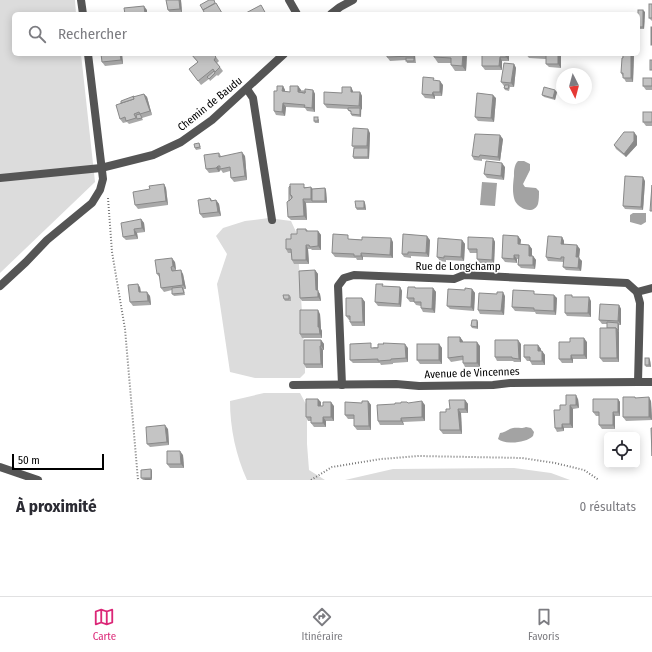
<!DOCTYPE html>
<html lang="fr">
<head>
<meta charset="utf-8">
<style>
	:root { --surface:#fff; --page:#f2f2f3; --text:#2b2b33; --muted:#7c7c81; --line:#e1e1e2; --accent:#db2777 }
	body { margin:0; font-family:"Fira Sans Condensed",sans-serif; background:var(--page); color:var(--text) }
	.controls { position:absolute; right:12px; bottom:12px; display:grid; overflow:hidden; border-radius:6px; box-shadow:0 2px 10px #0003 }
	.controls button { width:36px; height:36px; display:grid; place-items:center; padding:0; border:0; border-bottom:1px solid var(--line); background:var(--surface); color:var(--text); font:20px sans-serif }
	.compass { position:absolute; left:556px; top:68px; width:36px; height:36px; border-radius:50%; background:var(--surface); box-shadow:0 2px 10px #0003; rotate:174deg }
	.scale { position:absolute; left:12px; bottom:10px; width:92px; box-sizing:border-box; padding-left:4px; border:2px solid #000; border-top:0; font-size:11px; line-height:14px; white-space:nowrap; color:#000; -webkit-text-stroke:3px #fff; paint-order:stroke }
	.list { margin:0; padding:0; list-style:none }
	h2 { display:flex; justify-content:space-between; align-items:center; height:52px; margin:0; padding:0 16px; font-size:17px }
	h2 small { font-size:13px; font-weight:400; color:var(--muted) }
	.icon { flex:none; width:22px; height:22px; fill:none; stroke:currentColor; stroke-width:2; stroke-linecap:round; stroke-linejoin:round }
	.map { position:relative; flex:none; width:652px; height:480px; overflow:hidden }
	.search { position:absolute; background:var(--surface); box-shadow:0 2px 10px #0003; left:12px; right:12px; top:12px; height:44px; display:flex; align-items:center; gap:10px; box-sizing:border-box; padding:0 14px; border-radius:6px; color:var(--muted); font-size:15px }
	.sheet { height:116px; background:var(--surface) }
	nav { display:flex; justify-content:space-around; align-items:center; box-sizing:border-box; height:56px; border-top:1px solid var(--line); background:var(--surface); font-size:11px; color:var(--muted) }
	nav a { display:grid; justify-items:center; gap:2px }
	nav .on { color:var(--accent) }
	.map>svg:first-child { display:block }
</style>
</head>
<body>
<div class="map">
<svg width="652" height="480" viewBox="0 0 652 480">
	<rect width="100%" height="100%" fill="#fff"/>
	<!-- green -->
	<g fill="#dcdcdc">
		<polygon points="0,0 75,0 76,14 14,14 14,54 81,54 95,182 0,273"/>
		<polygon points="269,218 291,221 297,234 305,360 305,373 300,378 255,378 230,372 217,284 227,254 216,236 223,228 245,221"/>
		<path d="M264,393H300L307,406V444L309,470L325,480H247C236,456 230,428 230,401Z"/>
		<polygon points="514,468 551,473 570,480 345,480 393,469"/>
	</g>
	<!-- water -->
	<g fill="#a3a3a3">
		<path d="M518,161H524L530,164V170L523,184L525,187L536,188L539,191C539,195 539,200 538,204C534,215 519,209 515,201C512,193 513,184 514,176C514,171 514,165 518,161Z"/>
		<polygon points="482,182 497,183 495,206 480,205"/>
		<polygon points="633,213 646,213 646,222 641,225 630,222 630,215"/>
		<path d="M526,427L531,428L534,432L533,436C526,443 506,445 498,439L500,433C505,433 508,429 513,428C518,427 521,429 526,427Z"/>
	</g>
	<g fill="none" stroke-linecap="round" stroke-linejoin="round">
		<!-- path -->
		<g stroke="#777" stroke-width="2" stroke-dasharray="1 2" stroke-linecap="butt">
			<polyline points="108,198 112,252 125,329 138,480"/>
			<polyline points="311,480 332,467 381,459 419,456 522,458 555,463 584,470 599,480"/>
		</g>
		<!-- street -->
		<g stroke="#555" stroke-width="8">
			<polyline points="81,0 83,14"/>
			<polyline points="289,0 297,14"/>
			<polyline points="331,14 340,7 353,0"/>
			<polyline points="247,89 253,98 272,220"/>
			<polyline points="0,178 101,168 153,155 181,142 212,120 284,54"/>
			<polyline points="0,286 26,262 47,240 92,203 100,190 103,179 88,54"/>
			<polyline points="637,292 652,288"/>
			<polyline points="293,385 396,384 419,386 493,385 510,383 638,382 652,382"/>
			<polyline points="342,385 338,286 344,278 354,275 454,279 464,275 627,283 637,292 640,303 638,382"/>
			<polyline points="0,467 38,480"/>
		</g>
	</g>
	<!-- wall -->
	<g fill="#a9a9a9">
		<polygon points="166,0 181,0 182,13 171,14 168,10"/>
		<polygon points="652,4 652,21 649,18"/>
		<polygon points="638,10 645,12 644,29 639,29 638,28"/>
		<polygon points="122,54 123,64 105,66 102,62"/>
		<polygon points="191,54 210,55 216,57 219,61 217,63 223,71 218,76 217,75 210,81 209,79 201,85 189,69 198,62"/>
		<polygon points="415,54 416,63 407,63 406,60 390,61 387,57"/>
		<polygon points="467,54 466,71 455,71 451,65 451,63 438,63 434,57"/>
		<polygon points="482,54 509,54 509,61 502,61 502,70 485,70 482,66"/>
		<polygon points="526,54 561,54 561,68 549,67 546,64 546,59 529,58"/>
		<polygon points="623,54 634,54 633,82 626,82 621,73"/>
		<polygon points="514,64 516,68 514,87 510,87 509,91 505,90 504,88 504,86 501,82"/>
		<polygon points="652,78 652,90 646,90 643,86"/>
		<polygon points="435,81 443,85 442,96 435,96 435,99 425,98 422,94"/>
		<polygon points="283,86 285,90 285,92 290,92 298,86 301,90 301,91 305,91 313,90 315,94 315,112 307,111 305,108 286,107 285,116 276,115 274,111 277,91"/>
		<polygon points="351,87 353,92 360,92 362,96 361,117 352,116 351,114 351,112 350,112 348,110 348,109 327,108 324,104"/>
		<polygon points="557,92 555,100 544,97 542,95"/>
		<polygon points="144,94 147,97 152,115 142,118 143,120 129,124 127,122 123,123 120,119 121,103 134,97"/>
		<polygon points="496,98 494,122 478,121 475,117"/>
		<polygon points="652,112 652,126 646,126 643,122"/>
		<polygon points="319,119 319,123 315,123 314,121"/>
		<polygon points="370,133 369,159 354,159 353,157 354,148 352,146"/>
		<polygon points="637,136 637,145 626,157 616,149 614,145"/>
		<polygon points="503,139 500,161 482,159 482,161 474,160 472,156"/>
		<polygon points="199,143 200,145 201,149 196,150 195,148"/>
		<polygon points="219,153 221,156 245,156 247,180 234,182 231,178 230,171 223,173 221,170 219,172 209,173 206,169"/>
		<polygon points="505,167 504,180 487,178 484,174"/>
		<polygon points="645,181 643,210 625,209 623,206"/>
		<polygon points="164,184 166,188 168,205 138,209 135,205"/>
		<polygon points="289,187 307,187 312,189 325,188 326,190 327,203 306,203 307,220 291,220 288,217 289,201"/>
		<polygon points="210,198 212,200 216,200 219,204 221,216 203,218 200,214"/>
		<polygon points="364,201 365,203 366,210 357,210 356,208"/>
		<polygon points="141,219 144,223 145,232 137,233 138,239 126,240 123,237"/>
		<polygon points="306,229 308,231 318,231 321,235 321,250 312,250 311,249 308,249 309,264 294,264 292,260 291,253 288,253 286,249 291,239 297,234"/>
		<polygon points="518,236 521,240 520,244 529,245 532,249 532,256 533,256 536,260 535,269 521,268 518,265 518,259 517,259 517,263 505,262 502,258"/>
		<polygon points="562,237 564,241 564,244 580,249 579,258 582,261 581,271 566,270 563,267 564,262 548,261 546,257"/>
		<polygon points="493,238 495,242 494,264 480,263 477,259 477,253 470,253 468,249"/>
		<polygon points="351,239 393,242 393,258 363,257 363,260 357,260 356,258 335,257 332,253"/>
		<polygon points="430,240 429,257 411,256 411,258 404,257 402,254"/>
		<polygon points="462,240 465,244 464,261 446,260 446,262 440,261 437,257"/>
		<polygon points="175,262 176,270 183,274 186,289 184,289 185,295 174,296 172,294 172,290 164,292 161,288 160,278 157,274"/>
		<polygon points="315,270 318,274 318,291 320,294 321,301 302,301 300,298"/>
		<polygon points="384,286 400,287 402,291 401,307 378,306 375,302"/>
		<polygon points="140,287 141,292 150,296 151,305 133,306 130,302"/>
		<polygon points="433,288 436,292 435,313 423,312 421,308 421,306 416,305 414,302 410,302 407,298"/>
		<polygon points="472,289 475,293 474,311 450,309 447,306 465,290"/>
		<polygon points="536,294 557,298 556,315 536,314 535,312 515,311 512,307"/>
		<polygon points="289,295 291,297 291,301 285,301 284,299"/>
		<polygon points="505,296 504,315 480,314 478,310"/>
		<polygon points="362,298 365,302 365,326 352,326 350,322 350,320 349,320 346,316"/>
		<polygon points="591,301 591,317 567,316 565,313"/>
		<polygon points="619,305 621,309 621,325 619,325 619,362 603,362 600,358 607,328 607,324 602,324 599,320"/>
		<polygon points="320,314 321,329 322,331 322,338 302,338 300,334"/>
		<polygon points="478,322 478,329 472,328 471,326"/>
		<polygon points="460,337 463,342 480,346 480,367 465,367 463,363 463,360 451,362 448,358"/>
		<polygon points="321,340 324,344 324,350 323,350 323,368 306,368 304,364"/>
		<polygon points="587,342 587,359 573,359 573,363 562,363 559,359"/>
		<polygon points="439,344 442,348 442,364 420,364 417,360"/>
		<polygon points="521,344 521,362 514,362 513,361 497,361 495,357"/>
		<polygon points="538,345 541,349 541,351 542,351 545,355 545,365 532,365 530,361 527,361 524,357"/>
		<polygon points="374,347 408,348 408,362 393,363 393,364 381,365 380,363 353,363 350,360"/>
		<polygon points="649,358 650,360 651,367 646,367 645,365"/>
		<polygon points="635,397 636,398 651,401 652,420 626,421 623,417"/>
		<polygon points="578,399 579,408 573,409 573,428 564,428 564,431 557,432 555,428 560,410 566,405"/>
		<polygon points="618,399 620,402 620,416 615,416 615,429 602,429 599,425 599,416 596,416 593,412"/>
		<polygon points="465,400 468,404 468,413 461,413 462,434 443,434 440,430 446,412 450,409"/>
		<polygon points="368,401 371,405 371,430 357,430 354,426 354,419 348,419 345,415 362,403"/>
		<polygon points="321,402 321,406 334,406 334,421 326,421 326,427 314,427 311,423 311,421 308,421 306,417"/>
		<polygon points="408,403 425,405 425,421 403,422 404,425 380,425 378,421 395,404"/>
		<polygon points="168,429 169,445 150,447 147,444"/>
		<polygon points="183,455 184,468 170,468 167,464"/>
		<polygon points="151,469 152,471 152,479 151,480 152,480 143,480 141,478"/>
	</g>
	<!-- shaded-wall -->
	<g fill="#898989">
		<polygon points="179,0 181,0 182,13 180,9"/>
		<polygon points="144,6 147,10 147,14 145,14"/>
		<polygon points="643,10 645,12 644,29 643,27"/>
		<polygon points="120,54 122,54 123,64 121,60"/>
		<polygon points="413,54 415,54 415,60 413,56"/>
		<polygon points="463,54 467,54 466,71 462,66"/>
		<polygon points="506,54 509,54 509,61 506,57"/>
		<polygon points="558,54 561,54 561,68 558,64"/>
		<polygon points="631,54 634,54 633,82 631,78"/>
		<polygon points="500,57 502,61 502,70 499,66"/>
		<polygon points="514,64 516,68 514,87 511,83"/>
		<polygon points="440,81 443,85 442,96 440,92"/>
		<polygon points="283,86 285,90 285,95 282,91"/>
		<polygon points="298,86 301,90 301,94 298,92"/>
		<polygon points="351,87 353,91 353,95 351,92"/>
		<polygon points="313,90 315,94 315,112 312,108"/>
		<polygon points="555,90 557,92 555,100 553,98"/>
		<polygon points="360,92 362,96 362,110 359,106"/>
		<polygon points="433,92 435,96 435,99 432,95"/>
		<polygon points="144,94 147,97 152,115 150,111"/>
		<polygon points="493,95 496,98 494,122 491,118"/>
		<polygon points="283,103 286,107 285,116 282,112"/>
		<polygon points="360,108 361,110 361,117 360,115"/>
		<polygon points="368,129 370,133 369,159 368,157 368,148 367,146"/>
		<polygon points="634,132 637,136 637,145 626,157 624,154"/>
		<polygon points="500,135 503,139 500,161 498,157"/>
		<polygon points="242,152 245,156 247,180 245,176"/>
		<polygon points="502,163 505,167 504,180 501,176"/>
		<polygon points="218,166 220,170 219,172 216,168"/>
		<polygon points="643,177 645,181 643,210 641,207"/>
		<polygon points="164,184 166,188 168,205 166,201"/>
		<polygon points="311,187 314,191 312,201 311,199"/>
		<polygon points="325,188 326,190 327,203 325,201"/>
		<polygon points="303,199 306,203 307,220 304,216"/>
		<polygon points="216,200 219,204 221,216 218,212"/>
		<polygon points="364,201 365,203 366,210 364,208"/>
		<polygon points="141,219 144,223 145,232 142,228"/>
		<polygon points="134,229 137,233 138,239 135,235"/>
		<polygon points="318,231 321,235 321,250 318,246"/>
		<polygon points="427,236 430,240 429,257 426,253"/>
		<polygon points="518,236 521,240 520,248 518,244"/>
		<polygon points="562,237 564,241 564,248 561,244"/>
		<polygon points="391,238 393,242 393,258 390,255"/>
		<polygon points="493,238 495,242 494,264 492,260"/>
		<polygon points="462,240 465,244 464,261 461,257"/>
		<polygon points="306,245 308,249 309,264 306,260"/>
		<polygon points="529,245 532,249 532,260 529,256"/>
		<polygon points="577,245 580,249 579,258 582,261 581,271 578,268 576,257"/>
		<polygon points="361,253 363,257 363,260 361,256"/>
		<polygon points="514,255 517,259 517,263 514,259"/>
		<polygon points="533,256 536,260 535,269 533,265"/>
		<polygon points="172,258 175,262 176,270 173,266"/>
		<polygon points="181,270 183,274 186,289 183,285"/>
		<polygon points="315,270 318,274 318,291 320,294 321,301 318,297 316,290"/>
		<polygon points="138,284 140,287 141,296 139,292"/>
		<polygon points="400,287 402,291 401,307 399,304"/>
		<polygon points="433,288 436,292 435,313 432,309"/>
		<polygon points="472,289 475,293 474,311 471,307"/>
		<polygon points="147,292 150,296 151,305 148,301"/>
		<polygon points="503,292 505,296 504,315 501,311"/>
		<polygon points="554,295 557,298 556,315 554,311"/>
		<polygon points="589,297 591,301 591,317 588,313"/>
		<polygon points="362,298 365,302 365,326 363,322"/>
		<polygon points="619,305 621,309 621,325 618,321"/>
		<polygon points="318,310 320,314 321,329 322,331 322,338 320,334 318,327"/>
		<polygon points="477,320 478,322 478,329 477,327"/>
		<polygon points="618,323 619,325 619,332 618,330"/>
		<polygon points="616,328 619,332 619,362 617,358"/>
		<polygon points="460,337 463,341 463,346 460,342"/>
		<polygon points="584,338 587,342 587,359 584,355"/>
		<polygon points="321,340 324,344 324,350 321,346"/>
		<polygon points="518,340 521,344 521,362 519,359"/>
		<polygon points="477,342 480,346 480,367 477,363"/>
		<polygon points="405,344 408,348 408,362 406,358"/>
		<polygon points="439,344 442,348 442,364 439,360"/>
		<polygon points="538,345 541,349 541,355 538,351"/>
		<polygon points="320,346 323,350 323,368 321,364"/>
		<polygon points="542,351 545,355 545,365 542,361"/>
		<polygon points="571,355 573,359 573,363 571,359"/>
		<polygon points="649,358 650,360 651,367 649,365"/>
		<polygon points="576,395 578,399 579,408 576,405"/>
		<polygon points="649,397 651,401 652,420 649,417"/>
		<polygon points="318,399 321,402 321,409 318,406"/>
		<polygon points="618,399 620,402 620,416 618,412"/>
		<polygon points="465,400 468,404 468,413 465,409"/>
		<polygon points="368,401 371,405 371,430 369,426"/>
		<polygon points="422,401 425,405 425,421 422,417"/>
		<polygon points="331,402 334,406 334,421 331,417"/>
		<polygon points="570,405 573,409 573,428 570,424"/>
		<polygon points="458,409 461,413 462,434 460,430"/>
		<polygon points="613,412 615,416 615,429 613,425"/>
		<polygon points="323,417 326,421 326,427 323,423"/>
		<polygon points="401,418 403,422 404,425 401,421"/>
		<polygon points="562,424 564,428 564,431 562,428"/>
		<polygon points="165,425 168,429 169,445 167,442"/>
		<polygon points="180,451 183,455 184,468 181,464"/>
		<polygon points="151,469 152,471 152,479 151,478"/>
	</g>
	<!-- building -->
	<g fill="#c4c4c4" stroke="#898989">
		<polygon points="166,0 179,0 180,9 168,10"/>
		<polygon points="209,0 214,0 215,3 203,10 200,5"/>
		<polygon points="216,3 222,13 220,14 205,14 203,10"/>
		<rect x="649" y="4" width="3" height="14"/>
		<polygon points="261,5 266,14 244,14"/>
		<polygon points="144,6 145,14 125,14 124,8"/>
		<rect x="638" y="10" width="5" height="17"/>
		<rect x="651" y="27" width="1" height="18"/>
		<polygon points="101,54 120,54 121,60 102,62"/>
		<polygon points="191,54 209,54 210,55 211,54 213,54 216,57 214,60 220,67 215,72 213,69 198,81 189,69 198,62"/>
		<polygon points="387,54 413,54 413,56 387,57"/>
		<polygon points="434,54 463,54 462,66 451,65 451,58 434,57"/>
		<polygon points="482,54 506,54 506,57 500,57 499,66 482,66"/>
		<polygon points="526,54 558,54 558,64 546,64 546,55"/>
		<polygon points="623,54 631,54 631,78 623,78 623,73 621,73 622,58 623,58"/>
		<rect x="406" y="58" width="8" height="3"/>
		<rect x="650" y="60" width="2" height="10"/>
		<polygon points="504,63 514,64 511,83 501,82"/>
		<polygon points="214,71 215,73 209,79 207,77"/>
		<polygon points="423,77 434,78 433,80 440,81 440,92 433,92 432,95 422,94"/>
		<rect x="643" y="78" width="9" height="8"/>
		<polygon points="505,85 509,85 508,89 504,88"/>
		<polygon points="277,86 283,86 282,91 290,92 290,86 298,86 298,92 305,93 305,89 313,90 312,108 304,107 305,105 283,103 282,112 274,111 274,91 277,91"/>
		<polygon points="342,87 351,87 351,92 360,92 359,106 324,104 324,92 342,93"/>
		<polygon points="544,87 555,90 553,98 542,95"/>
		<polygon points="299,91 305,91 305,93 299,92"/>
		<polygon points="477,93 493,95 491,118 475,117"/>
		<polygon points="144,94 150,111 140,114 139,112 134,114 136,118 126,121 125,117 120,119 116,105 134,99 133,97"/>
		<polygon points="134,96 134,97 133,97 134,99 121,103 121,101"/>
		<polygon points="348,108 360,108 360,115 351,114 351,111 348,110"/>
		<rect x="643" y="112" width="9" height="10"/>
		<polygon points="140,114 142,118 137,119 136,115"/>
		<rect x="314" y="117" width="4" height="4"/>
		<polygon points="353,128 368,129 367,146 352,146"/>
		<polygon points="624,132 634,132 634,141 624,154 614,145"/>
		<polygon points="475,134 500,135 498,157 480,155 479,157 472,156"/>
		<polygon points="199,143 200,147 195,148 194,144"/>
		<polygon points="354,148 368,148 368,157 353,157"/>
		<polygon points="242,152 245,176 231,178 230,167 220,169 220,166 218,166 216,168 206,169 204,155 219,153 219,157"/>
		<polygon points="486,161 502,163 501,176 484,174"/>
		<polygon points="625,176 643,177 641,207 623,206"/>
		<polygon points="164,184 166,201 135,205 133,192 150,189 149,186"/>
		<polygon points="290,184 304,184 304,188 311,187 311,199 303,199 304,216 288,217 287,202 292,198 292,196 290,194"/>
		<polygon points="652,185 652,211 650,211"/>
		<polygon points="290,186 290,194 292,198 289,201 289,187"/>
		<polygon points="325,188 325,201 312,201 312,189"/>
		<polygon points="210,198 211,201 216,200 218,212 200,214 198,200"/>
		<polygon points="355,201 364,201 364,208 356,208"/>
		<polygon points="141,219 142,228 134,229 135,235 123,237 121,223"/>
		<polygon points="297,229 306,229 306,231 318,231 318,246 310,247 309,245 306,245 306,260 292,260 291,249 286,249 286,239 291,239 291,234 297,234"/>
		<polygon points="333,234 348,235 348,239 362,240 362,237 391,238 390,255 361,253 361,256 354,256 354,254 332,253"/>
		<polygon points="403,234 427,236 426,253 408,252 408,254 402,254"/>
		<polygon points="503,235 518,236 518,244 529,245 529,256 533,256 533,265 518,265 519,255 514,255 514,259 502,258"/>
		<polygon points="548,236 562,237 561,244 577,245 576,257 579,257 578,268 563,267 564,257 561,257 561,259 546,257"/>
		<polygon points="468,237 493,238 492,260 477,259 477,249 468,249"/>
		<polygon points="438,238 462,240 461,257 444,256 444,258 437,257"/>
		<polygon points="172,258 173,266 171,267 172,271 181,270 183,285 161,288 159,273 157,274 155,260"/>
		<polygon points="315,270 316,290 318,290 318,297 300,298 299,271"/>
		<polygon points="138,284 139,292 147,292 148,301 130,302 128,285"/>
		<polygon points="376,284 383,284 382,286 400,287 399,304 375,302"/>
		<polygon points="182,287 184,293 172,294 172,288"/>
		<polygon points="408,287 415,287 415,288 433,288 432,309 421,308 421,302 414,302 414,298 407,298"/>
		<polygon points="465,288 472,289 471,307 447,306 448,289 465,290"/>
		<polygon points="513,290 534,291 534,294 554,295 554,311 534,310 534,308 512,307"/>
		<polygon points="497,292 503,292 501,311 478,310 479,293 497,294"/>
		<polygon points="283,295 289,295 289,299 284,299"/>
		<polygon points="565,295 572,295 572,297 589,297 588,313 565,313"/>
		<polygon points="346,298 362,298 363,322 350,322 350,316 346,316"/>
		<polygon points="600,304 619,305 618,321 599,320"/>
		<polygon points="300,310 318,310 318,327 319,327 320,334 300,334"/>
		<polygon points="472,320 477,320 477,327 471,326"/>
		<polygon points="607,322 618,323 618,330 616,328 607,328"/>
		<polygon points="600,328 616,328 617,358 600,358"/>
		<polygon points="448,337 460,337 460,342 477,342 477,363 463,363 463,356 448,358"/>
		<polygon points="570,338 584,338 584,355 571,355 571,359 559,359 559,342 570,342"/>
		<polygon points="304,340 321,340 321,346 320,346 321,364 304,364"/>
		<polygon points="495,340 518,340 519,359 512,358 512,357 495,357"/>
		<polygon points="371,343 371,348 378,348 378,344 384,344 383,343 405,344 406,358 391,359 391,360 378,361 378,359 350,360 350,344"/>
		<rect x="417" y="344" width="22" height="16"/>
		<polygon points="524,345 538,345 538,351 542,351 542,361 530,361 530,357 524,357"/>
		<rect x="645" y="358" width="4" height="7"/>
		<polygon points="566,395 576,395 576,405 570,405 570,424 562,424 562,428 555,428 554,410 560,410 560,405 566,405"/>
		<polygon points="623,397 635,397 635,398 649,397 649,417 623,417"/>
		<polygon points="306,399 318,399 318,406 323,406 323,402 331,402 331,417 323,417 323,423 311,423 311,417 306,417"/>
		<polygon points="593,399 618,399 618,412 613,412 613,425 599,425 599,412 593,412"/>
		<polygon points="449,400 465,400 465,409 458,409 460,430 440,430 440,412 446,412 446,409 450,409"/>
		<polygon points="362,401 368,401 369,426 354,426 354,415 345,415 345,402 362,403"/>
		<polygon points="422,401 422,417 401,418 401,421 378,421 377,405 395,404 395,403 401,403 401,402 407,402 408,403"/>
		<polygon points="165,425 167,442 147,444 146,427"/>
		<polygon points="651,428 652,428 652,456"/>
		<polygon points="167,451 180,451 181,464 167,464"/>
		<polygon points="151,469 151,478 141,478 141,470"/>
		<rect x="145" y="479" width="6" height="1"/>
	</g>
	<g text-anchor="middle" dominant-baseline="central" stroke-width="3" stroke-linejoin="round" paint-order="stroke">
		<!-- street labels -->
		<g font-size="11" fill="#000" stroke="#fff">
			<text transform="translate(210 104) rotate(-39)">Chemin de Baudu</text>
			<text x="458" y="266">Rue de Longchamp</text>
			<text transform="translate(472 373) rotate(-2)">Avenue de Vincennes</text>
		</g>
	</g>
</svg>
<div class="controls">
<button><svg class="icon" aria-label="locate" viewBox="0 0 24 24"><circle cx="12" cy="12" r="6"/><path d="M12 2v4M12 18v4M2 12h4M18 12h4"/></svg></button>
</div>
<svg class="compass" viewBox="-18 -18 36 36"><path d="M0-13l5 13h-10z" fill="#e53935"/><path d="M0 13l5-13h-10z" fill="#7c7c81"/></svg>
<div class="scale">50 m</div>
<div class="search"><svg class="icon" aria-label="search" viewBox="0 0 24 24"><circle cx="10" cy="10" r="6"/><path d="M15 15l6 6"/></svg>Rechercher</div>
</div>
<section class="sheet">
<h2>À proximité<small>0 résultats</small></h2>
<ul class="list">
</ul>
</section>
<nav>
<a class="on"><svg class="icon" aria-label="map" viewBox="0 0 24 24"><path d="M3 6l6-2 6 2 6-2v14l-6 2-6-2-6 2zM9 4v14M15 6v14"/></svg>Carte</a>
<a><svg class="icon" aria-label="directions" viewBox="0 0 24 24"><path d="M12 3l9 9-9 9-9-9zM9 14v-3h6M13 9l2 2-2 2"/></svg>Itinéraire</a>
<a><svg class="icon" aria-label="saved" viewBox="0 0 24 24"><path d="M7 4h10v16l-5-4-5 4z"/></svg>Favoris</a>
</nav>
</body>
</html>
